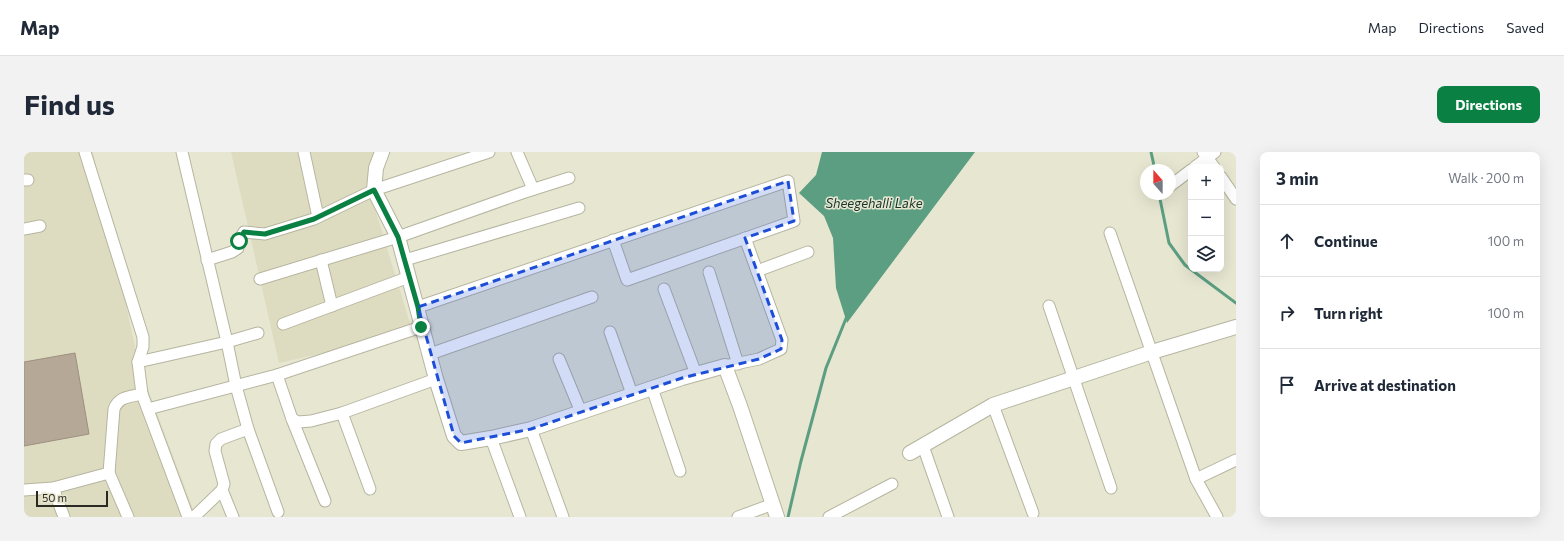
<!DOCTYPE html>
<html lang="en">
<head>
<meta charset="utf-8">
<style>
	:root { --surface:#fff; --page:#f2f2f3; --text:#1f2937; --muted:#747a83; --line:#e0e1e3; --accent:#0b8043 }
	body { margin:0; font-family:Commissioner,sans-serif; background:var(--page); color:var(--text) }
	.controls { position:absolute; right:12px; top:12px; display:grid; overflow:hidden; border-radius:8px; box-shadow:0 4px 16px #0002 }
	.controls button { width:36px; height:36px; display:grid; place-items:center; padding:0; border:0; border-bottom:1px solid var(--line); background:var(--surface); color:var(--text); font:20px sans-serif }
	.compass { position:absolute; left:1116px; top:12px; width:36px; height:36px; border-radius:50%; background:var(--surface); box-shadow:0 4px 16px #0002; rotate:339deg }
	.scale { position:absolute; left:12px; bottom:10px; width:72px; box-sizing:border-box; padding-left:4px; border:2px solid #2a2a22; border-top:0; font-size:11px; line-height:14px; white-space:nowrap; color:#2a2a22; -webkit-text-stroke:3px #e7e6d1; paint-order:stroke }
	.stop { position:absolute; width:12px; height:12px; margin:-9px; border:3px solid #0b8043; border-radius:50%; background:#fff }
	.stop.end { background:#0b8043; border-color:#fff; box-shadow:0 1px 4px #0008 }
	.list { margin:0; padding:0; list-style:none }
	h2 { display:flex; justify-content:space-between; align-items:center; height:52px; margin:0; padding:0 16px; font-size:17px }
	h2 small { font-size:13px; font-weight:400; color:var(--muted) }
	.list li { display:grid; grid-template-columns:26px 1fr auto; gap:12px; align-items:center; box-sizing:border-box; height:72px; padding:0 16px; border-top:1px solid var(--line) }
	.list b { display:block; font-size:15px; white-space:nowrap }
	.list em { font-size:13px; font-style:normal; color:var(--muted) }
	.icon { flex:none; width:22px; height:22px; fill:none; stroke:currentColor; stroke-width:2; stroke-linecap:round; stroke-linejoin:round }
	.map { position:relative; flex:none; width:1212px; height:365px; overflow:hidden; border-radius:8px }
	header { display:flex; align-items:center; gap:24px; box-sizing:border-box; height:56px; padding:0 20px; background:var(--surface); border-bottom:1px solid var(--line) }
	header strong { font-size:19px }
	nav { display:flex; gap:22px; margin-inline-start:auto; font-size:14px }
	.intro { display:flex; align-items:center; justify-content:space-between; box-sizing:border-box; height:96px; padding:0 24px }
	h1 { margin:0; font-size:28px }
	.button { padding:10px 18px; border-radius:8px; background:var(--accent); color:#fff; font-size:14px; font-weight:700 }
	main { display:flex; gap:24px; padding:0 24px }
	aside { flex:1; background:var(--surface); border-radius:8px; box-shadow:0 4px 16px #0002 }
	.map>svg:first-child { display:block }
</style>
</head>
<body>
<header>
<strong>Map</strong>
<nav><a>Map</a><a>Directions</a><a>Saved</a></nav>
</header>
<div class="intro"><h1>Find us</h1><a class="button">Directions</a></div>
<main>
<div class="map">
<svg width="1212" height="365" viewBox="0 0 1212 365">
	<rect width="100%" height="100%" fill="#e7e6d1"/>
	<!-- built -->
	<g fill="#dedcc0">
		<polygon points="0,0 69,0 115,213 172,365 0,365"/>
		<polygon points="207,0 349,0 345,37 389,181 255,211"/>
	</g>
	<!-- water -->
	<polygon fill="#5b9e82" points="798,0 951,0 823,171 812,136 809,86 800,64 775,41 792,23"/>
	<g fill="none" stroke-linecap="round" stroke-linejoin="round">
		<!-- stream -->
		<g stroke="#5b9e82" stroke-width="3">
			<polyline points="1127,0 1131,18"/>
			<polyline points="1135,42 1145,91 1161,113 1212,151"/>
			<polyline points="764,365 777,309 802,216 823,164"/>
		</g>
	</g>
	<!-- building -->
	<polygon fill="#b5a897" stroke="#9c8f7f" points="51,201 65,282 0,294 0,210"/>
	<g fill="none" stroke-linecap="round" stroke-linejoin="round">
		<defs>
			<g id="minor">
				<path d="M61,0L119,185V195L114,210L118,242C106,245 95,244 90,257L85,321"/>
				<polyline points="158,0 203,190 212,234 224,277 254,360"/>
				<polyline points="280,0 294,65"/>
				<polyline points="493,0 509,37"/>
				<polyline points="1179,0 1190,15"/>
				<polyline points="1171,15 1191,0"/>
				<polyline points="1197,25 1212,47"/>
				<polyline points="0,28 4,28"/>
				<polyline points="1146,34 1167,18"/>
				<polyline points="0,77 16,74"/>
				<polyline points="1086,81 1172,327 1193,365"/>
				<polyline points="183,108 208,100 214,96 215,89 220,80 241,82 290,67 350,38 465,0"/>
				<polyline points="297,108 308,154"/>
				<polyline points="381,108 555,56"/>
				<polyline points="733,119 784,100"/>
				<polyline points="685,120 714,212"/>
				<polyline points="236,127 374,85 498,41 545,26"/>
				<polyline points="640,137 672,222"/>
				<polyline points="1025,154 1087,336"/>
				<polyline points="394,155 764,29 770,69 603,128 589,88"/>
				<polyline points="259,172 385,125"/>
				<polyline points="586,180 608,242"/>
				<polyline points="406,202 568,145"/>
				<polyline points="535,207 557,260"/>
				<polyline points="114,210 203,190 234,181"/>
				<polyline points="701,214 735,207 757,197 758,188 721,86"/>
				<polyline points="628,236 656,319"/>
				<polyline points="118,242 164,365"/>
				<polyline points="969,253 1009,361"/>
				<polyline points="124,257 253,223"/>
				<polyline points="318,261 346,337"/>
				<polyline points="268,267 274,270 287,269 318,261 412,227"/>
				<polyline points="507,277 539,365"/>
				<polyline points="467,286 496,365"/>
				<polyline points="899,294 924,365"/>
				<polyline points="1172,327 1212,308"/>
				<polyline points="29,336 40,365"/>
				<polyline points="0,338 29,336 85,321 104,365"/>
				<polyline points="198,338 209,365"/>
				<polyline points="301,349 268,267 253,223 397,175"/>
				<polyline points="170,365 198,338 200,332 191,299 192,292 197,287 224,277"/>
				<polyline points="714,365 749,352"/>
				<polyline points="805,365 868,332"/>
			</g>
			<g id="tertiary">
				<polyline points="358,0 352,16 350,38 374,85 412,227 430,284 437,291 467,286 507,277 658,226 701,214 716,254 753,365"/>
				<polyline points="886,301 969,253 1128,200 1212,175"/>
			</g>
		</defs>
		<!-- minor casing -->
		<use href="#minor" stroke="#b6b5a0" stroke-width="13"/>
		<!-- tertiary casing -->
		<use href="#tertiary" stroke="#b6b5a0" stroke-width="16"/>
		<!-- minor -->
		<use href="#minor" stroke="#fff" stroke-width="11"/>
		<!-- tertiary -->
		<use href="#tertiary" stroke="#fff" stroke-width="14"/>
	</g>
	<g fill="none" stroke-linecap="round" stroke-linejoin="round">
		<!-- route -->
		<polyline stroke="#0b8043" stroke-width="5" points="215,89 220,80 241,82 290,67 350,38 374,85 394,155 397,175"/>
	</g>
	<!-- marked area -->
	<path fill="#1d4ed8" fill-opacity="0.2" stroke="#1d4ed8" stroke-width="3" stroke-dasharray="8 5" stroke-linejoin="round" d="M764,29L770,69L721,86L758,188L757,197L735,207L658,226L507,277L437,291L430,284L394,155Z"/>
	<g text-anchor="middle" dominant-baseline="central" stroke-width="3" stroke-linejoin="round" paint-order="stroke">
		<!-- water labels -->
		<g font-size="13" font-style="italic" fill="#163529" stroke="#e7e6d1">
			<text x="850" y="51">Sheegehalli Lake</text>
		</g>
	</g>
</svg>
<div class="controls">
<button>+</button>
<button>−</button>
<button><svg class="icon" aria-label="layers" viewBox="0 0 24 24"><path d="M12 4l9 5-9 5-9-5zM3 14l9 5 9-5"/></svg></button>
</div>
<svg class="compass" viewBox="-18 -18 36 36"><path d="M0-13l5 13h-10z" fill="#e53935"/><path d="M0 13l5-13h-10z" fill="#747a83"/></svg>
<div class="scale">50 m</div>
<div class="stop" style="left:215px;top:89px"></div>
<div class="stop end" style="left:397px;top:175px"></div>
</div>
<aside>
<h2>3 min<small>Walk · 200 m</small></h2>
<ul class="list">
<li><svg class="icon" aria-label="ahead" viewBox="0 0 24 24"><path d="M12 20V5M6 11l6-6 6 6"/></svg><div><b>Continue</b></div><em>100 m</em></li>
<li><svg class="icon" aria-label="right" viewBox="0 0 24 24"><path d="M7 20v-9h11M14 6l5 5-5 5"/></svg><div><b>Turn right</b></div><em>100 m</em></li>
<li><svg class="icon" aria-label="arrive" viewBox="0 0 24 24"><path d="M6 21V4h12l-3 4 3 4H6"/></svg><div><b>Arrive at destination</b></div></li>
</ul>
</aside>
</main>
</body>
</html>
